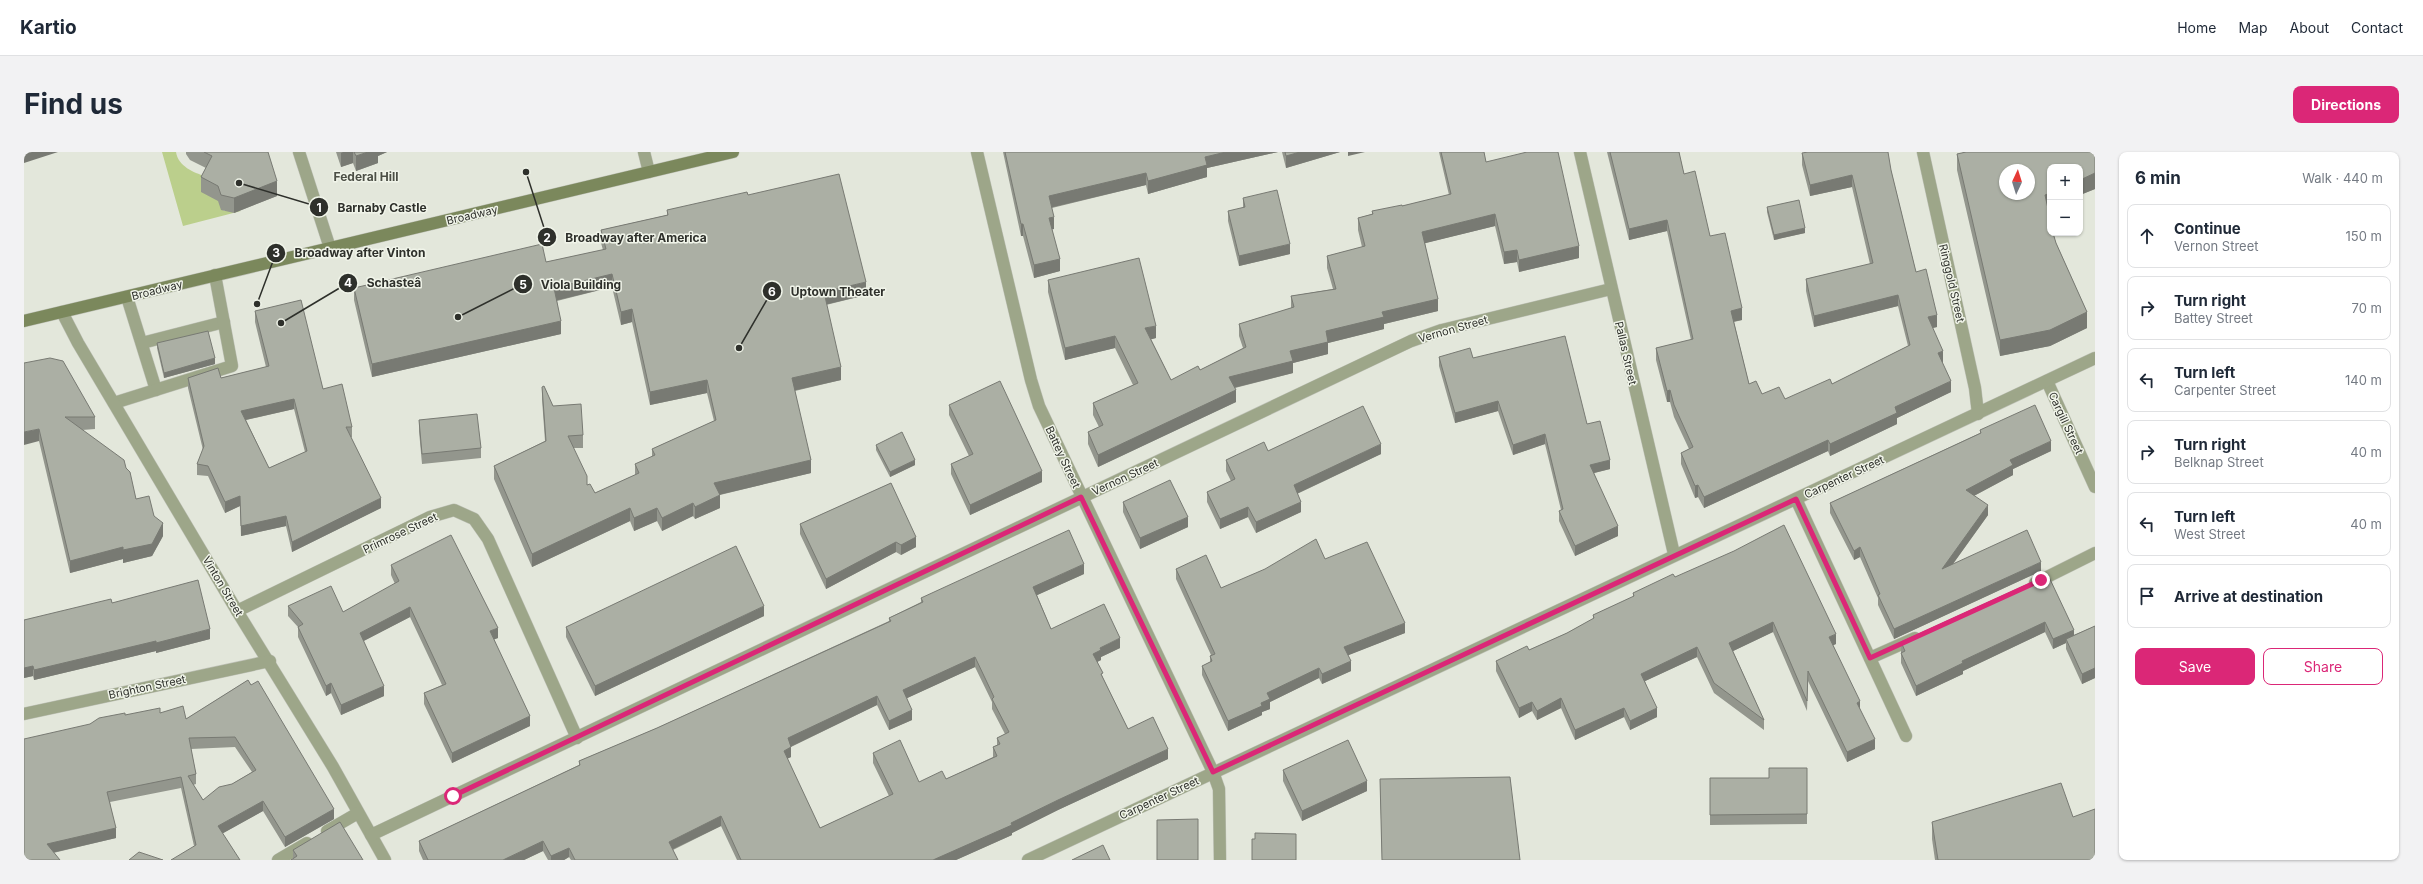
<!DOCTYPE html>
<html lang="en">
<head>
<meta charset="utf-8">
<style>
	:root { --surface:#fff; --page:#f2f2f3; --text:#1f2937; --muted:#747a83; --line:#e0e1e3; --accent:#db2777 }
	body { margin:0; font-family:Inter,sans-serif; background:var(--page); color:var(--text) }
	.controls { position:absolute; right:12px; top:12px; display:grid; overflow:hidden; border-radius:8px; box-shadow:0 1px 3px #0004 }
	.controls button { width:36px; height:36px; display:grid; place-items:center; padding:0; border:0; border-bottom:1px solid var(--line); background:var(--surface); color:var(--text); font:20px sans-serif }
	.compass { position:absolute; left:1975px; top:12px; width:36px; height:36px; border-radius:50%; background:var(--surface); box-shadow:0 1px 3px #0004; rotate:4deg }
	.stop { position:absolute; width:12px; height:12px; margin:-9px; border:3px solid #db2777; border-radius:50%; background:#fff }
	.stop.end { background:#db2777; border-color:#fff; box-shadow:0 1px 4px #0008 }
	.list { margin:0; padding:0; list-style:none }
	h2 { display:flex; justify-content:space-between; align-items:center; height:52px; margin:0; padding:0 16px; font-size:17px }
	h2 small { font-size:13px; font-weight:400; color:var(--muted) }
	.list li { display:grid; grid-template-columns:26px 1fr auto; gap:12px; align-items:center; box-sizing:border-box; height:64px; margin:0 8px 8px; padding:0 8px; border:1px solid var(--line); border-radius:8px }
	.list b { display:block; font-size:15px; white-space:nowrap }
	.list p { margin:0; font-size:13px; white-space:nowrap; color:var(--muted) }
	.list em { font-size:13px; font-style:normal; color:var(--muted) }
	.actions { display:flex; gap:8px; padding:12px 16px }
	.actions a { flex:1; padding:9px 0; border:1px solid var(--accent); border-radius:8px; text-align:center; font-size:14px; color:var(--accent) }
	.actions .main { background:var(--accent); color:#fff }
	.icon { flex:none; width:22px; height:22px; fill:none; stroke:currentColor; stroke-width:2; stroke-linecap:round; stroke-linejoin:round }
	.map { position:relative; flex:none; width:2071px; height:708px; overflow:hidden; border-radius:8px }
	header { display:flex; align-items:center; gap:24px; box-sizing:border-box; height:56px; padding:0 20px; background:var(--surface); border-bottom:1px solid var(--line) }
	header strong { font-size:19px }
	nav { display:flex; gap:22px; margin-inline-start:auto; font-size:14px }
	.intro { display:flex; align-items:center; justify-content:space-between; box-sizing:border-box; height:96px; padding:0 24px }
	h1 { margin:0; font-size:28px }
	.button { padding:10px 18px; border-radius:8px; background:var(--accent); color:#fff; font-size:14px; font-weight:700 }
	main { display:flex; gap:24px; padding:0 24px }
	aside { flex:1; background:var(--surface); border-radius:8px; box-shadow:0 1px 3px #0004 }
	.map>svg:first-child { display:block }
</style>
</head>
<body>
<header>
<strong>Kartio</strong>
<nav><a>Home</a><a>Map</a><a>About</a><a>Contact</a></nav>
</header>
<div class="intro"><h1>Find us</h1><a class="button">Directions</a></div>
<main>
<div class="map">
<svg width="2071" height="708" viewBox="0 0 2071 708">
	<rect width="100%" height="100%" fill="#e3e7db"/>
	<!-- green -->
	<path fill="#bbcf8c" d="M138,0H152C154,14 170,21 181,24L200,59H217L159,74Z"/>
	<g fill="none" stroke-linecap="round" stroke-linejoin="round">
		<defs>
			<g id="lane">
				<polyline points="103,145 132,238"/>
				<polyline points="118,191 200,170"/>
				<polyline points="90,251 208,214 191,123"/>
			</g>
			<g id="street">
				<polyline points="275,0 306,96"/>
				<polyline points="620,0 625,20"/>
				<polyline points="953,0 1007,228 1015,254 1189,620 1195,637 1196,708"/>
				<polyline points="1556,0 1650,402"/>
				<polyline points="1899,0 1951,236 1954,262"/>
				<polyline points="38,160 54,191 213,459 309,615 361,708"/>
				<polyline points="2023,229 2071,335"/>
				<polyline points="1772,347 1882,584"/>
				<polyline points="2011,431 2071,401"/>
				<polyline points="213,459 406,365 430,358 450,367 464,387 553,586"/>
				<polyline points="1846,506 1891,486"/>
				<polyline points="0,562 246,509"/>
				<polyline points="303,679 334,661"/>
				<polyline points="347,683 1387,189 1418,178 1587,137"/>
				<polyline points="254,708 283,691"/>
				<polyline points="1004,708 2071,206"/>
			</g>
			<polyline id="secondary" points="0,169 709,0"/>
		</defs>
		<!-- lane casing -->
		<use href="#lane" stroke="#bfc2b8" stroke-width="13"/>
		<!-- street casing -->
		<use href="#street" stroke="#bfc2b8" stroke-width="13"/>
		<!-- secondary casing -->
		<use href="#secondary" stroke="#bfc2b8" stroke-width="13"/>
		<!-- lane -->
		<use href="#lane" stroke="#9da689" stroke-width="12"/>
		<!-- street -->
		<use href="#street" stroke="#9da689" stroke-width="12"/>
		<!-- secondary -->
		<use href="#secondary" stroke="#7b885c" stroke-width="12"/>
	</g>
	<!-- wall -->
	<g fill="#93968d" fill-rule="evenodd">
		<polygon points="162,0 244,0 253,44 210,61 197,58 194,49 177,40 177,25 182,16 166,8 162,2"/>
		<polygon points="312,0 363,0 354,4 354,11 332,19 329,11 317,15"/>
		<polygon points="979,0 1254,0 1183,16 1183,25 1124,42 1122,33 1028,56 1030,77 1028,77 1036,119 1010,126 999,84 997,84"/>
		<polygon points="1258,0 1316,0 1262,16"/>
		<polygon points="1415,0 1460,0 1462,10 1555,106 1495,120 1493,110 1480,112 1471,74 1401,91 1414,159 1360,172 1360,177 1304,191 1304,202 1269,211 1269,221 1211,236 1212,250 1074,315 1064,292 1064,280 1075,275 1069,263 1069,251 1109,233 1091,196 1041,208 1024,140 1024,128 1132,186 1127,187 1147,228 1176,218 1219,196 1215,184 1215,172 1267,156 1267,144 1309,137 1303,116 1303,104 1338,95 1334,78 1334,66 1348,62 1348,59 1378,54 1425,43"/>
		<polygon points="1583,0 1655,0 1660,22 1686,84 1718,168 1710,170 1725,232 1738,242 1761,247 1808,232 1884,194 1874,154 1790,175 1782,139 1782,127 1846,112 1828,35 1786,44 1778,13 1778,1 1867,18 1892,120 1913,175 1908,176 1919,210 1918,211 1927,240 1873,266 1873,272 1806,304 1804,299 1680,356 1674,345 1671,346 1657,312 1657,301 1665,297 1650,265 1646,250 1643,250 1632,208 1632,196 1667,188 1643,79 1605,88"/>
		<path d="M1942,0H2071V37L2056,43V15H2026V57L2024,58L2026,66V81H2029L2032,91L2063,160V176L2026,194L1976,204L1933,18V2ZM1981,18H2005V42H1981Z"/>
		<polygon points="724,43 842,143 802,153 817,228 771,239 787,321 696,343 696,356 671,367 669,364 638,379 633,369 610,379 606,369 508,415 470,327 470,314 521,289 518,247 518,235 529,254 559,283 559,296 549,296 563,333 571,341 611,323 611,312 628,305 628,297 690,269 683,241 626,253 608,170 597,173 588,135 533,149 537,182 348,225 330,148 330,136 522,110 579,98 577,91 577,78 643,63 643,58"/>
		<polygon points="1219,46 1266,102 1215,114 1204,69 1204,59 1219,56"/>
		<polygon points="1743,55 1781,81 1750,88 1743,60"/>
		<path d="M231,159L299,237L328,275V285H327L357,356L268,400L262,374L217,384L216,354L201,361L184,324L173,323V312L179,298L164,236V226H197L242,215L231,170ZM270,257L281,300L245,316L222,268Z"/>
		<polygon points="133,191 191,212 140,226 133,196"/>
		<polygon points="1415,205 1449,206 1563,272 1586,317 1570,321 1594,384 1551,404 1535,369 1535,359 1537,358 1521,292 1489,303 1474,259 1431,271 1415,214"/>
		<polygon points="0,211 71,265 71,277 58,278 102,316 112,347 130,364 139,384 128,404 99,411 99,407 46,421 15,289"/>
		<polygon points="925,253 1018,330 946,363 927,322 927,312 945,304 925,263"/>
		<polygon points="395,268 457,296 457,306 398,312 395,279"/>
		<polygon points="1956,278 2027,299 1989,317 1989,323 1950,344 1964,363 1929,412 2017,419 1870,487 1854,453 1854,446 1836,405 1830,408 1806,361 1806,351 1956,281"/>
		<polygon points="852,293 891,313 866,325 852,298"/>
		<polygon points="1244,299 1357,302 1273,342 1277,360 1232,381 1224,365 1196,377 1183,350 1183,340 1207,329 1202,319 1202,308"/>
		<polygon points="867,331 892,395 877,403 872,400 802,437 776,382 776,372"/>
		<polygon points="1099,350 1164,375 1116,397 1099,360"/>
		<polygon points="1301,407 1381,481 1324,503 1327,519 1298,532 1295,526 1246,550 1246,557 1238,560 1238,563 1204,579 1178,523 1178,514 1186,510 1186,504 1187,503 1152,427 1152,417 1197,436"/>
		<polygon points="367,413 474,486 470,487 506,574 428,611 400,552 400,541 418,533 386,465 339,489 360,544 317,563 307,541 302,544 274,485 274,475 264,464 264,454 319,460 371,432 367,423"/>
		<path d="M1060,422L1013,443L1027,477L1096,496L1077,505V508L1073,510L1079,526L1104,577L1144,607L1034,658L988,681V683L932,708H713L697,674L649,698L654,708H547L545,705L540,708H524L519,699L500,708H399L395,699V689L555,613V609L633,576L865,469V466L897,450V446ZM951,515L968,550V557L981,582L973,586V593L969,595V605L922,627L895,630L849,601V611L865,644L796,676L763,607L767,605V595L853,553L865,578L888,568L883,546Z"/>
		<polygon points="2024,423 2050,483 2071,474 2071,526 2058,532 2042,497 2042,491 2029,497 2021,480 1939,519 1939,522 1892,544 1877,511 1877,490"/>
		<polygon points="1651,425 1812,492 1809,493 1836,557 1851,597 1823,610 1784,529 1783,559 1749,480 1709,499 1740,568 1740,578 1690,541 1673,505 1621,529 1633,565 1606,578 1600,565 1551,588 1537,556 1513,568 1508,559 1495,566 1472,519 1472,509 1505,498 1543,481 1569,467 1569,463 1609,445 1609,441"/>
		<polygon points="88,451 186,487 132,501 132,499 10,528 9,524 0,526 0,468"/>
		<polygon points="740,464 571,544 542,485 542,475"/>
		<path d="M224,528L310,667L261,695L239,659L199,681L170,694L157,636L86,650L92,686L0,708L66,572L101,563L136,561L162,567ZM211,595L228,620L208,632L179,648L169,633L172,632V622L167,597Z"/>
		<polygon points="1783,616 1783,672 1686,673 1686,626 1745,626"/>
		<polygon points="1259,618 1343,639 1278,669 1259,629"/>
		<polygon points="1356,627 1496,708 1358,708"/>
		<polygon points="2049,665 2071,708 1911,708 1908,687 1908,670"/>
		<polygon points="269,698 339,708 269,707"/>
	</g>
	<!-- shaded-wall -->
	<g fill="#787a73">
		<polygon points="0,0 34,0 0,11"/>
		<polygon points="319,0 329,0 329,11 317,15 317,1"/>
		<polygon points="344,0 363,0 354,4 354,11 332,19 332,4"/>
		<polygon points="1202,0 1254,0 1183,16 1183,25 1124,42 1124,29 1181,5"/>
		<polygon points="1276,0 1316,0 1262,16 1262,4"/>
		<polygon points="1324,0 1341,0 1324,4"/>
		<polygon points="1122,21 1122,33 1025,56 1025,44"/>
		<polygon points="2071,21 2071,37 2056,43 2056,28"/>
		<polygon points="1828,23 1828,35 1786,44 1786,33"/>
		<polygon points="253,29 253,44 210,61 210,46"/>
		<polygon points="2026,41 2026,57 2021,59 2021,43"/>
		<polygon points="1471,62 1471,74 1398,92 1398,80"/>
		<polygon points="1030,65 1030,77 1025,78 1025,66"/>
		<polygon points="1643,68 1643,79 1605,88 1605,77"/>
		<rect x="997" y="72" width="2" height="12"/>
		<polygon points="1781,76 1781,81 1750,88 1750,83"/>
		<polygon points="1266,92 1266,102 1215,114 1215,104"/>
		<polygon points="1555,94 1555,106 1495,120 1495,108"/>
		<polygon points="1493,98 1493,110 1480,112 1480,100"/>
		<polygon points="1036,107 1036,119 1010,126 1010,113"/>
		<polygon points="588,122 588,135 530,149 530,136"/>
		<polygon points="842,130 842,143 800,153 800,140"/>
		<polygon points="1874,143 1874,154 1790,175 1790,164"/>
		<polygon points="1414,147 1414,159 1360,172 1360,177 1304,191 1304,202 1269,211 1269,221 1205,237 1205,225 1266,199 1302,179 1358,160"/>
		<polygon points="1718,156 1718,168 1707,170 1707,159"/>
		<polygon points="608,157 608,170 597,173 597,160"/>
		<polygon points="2063,160 2063,176 2026,194 1976,204 1976,188"/>
		<polygon points="1913,163 1913,175 1904,177 1904,165"/>
		<polygon points="537,169 537,182 348,225 348,212"/>
		<polygon points="1132,174 1132,186 1121,189 1121,176"/>
		<polygon points="1091,184 1091,196 1041,208 1041,196"/>
		<polygon points="1919,199 1919,210 1914,213 1914,201"/>
		<polygon points="191,206 191,212 140,226 140,221"/>
		<polygon points="817,215 817,228 768,239 768,226"/>
		<polygon points="683,228 683,241 626,253 626,240"/>
		<polygon points="1927,229 1927,240 1873,266 1873,272 1806,304 1806,292 1871,255"/>
		<polygon points="1212,238 1212,250 1074,315 1074,303"/>
		<polygon points="1646,238 1646,250 1643,250 1643,239"/>
		<polygon points="270,247 270,257 217,269 217,259"/>
		<polygon points="1474,249 1474,259 1431,271 1431,261"/>
		<polygon points="15,277 15,289 0,293 0,280"/>
		<polygon points="1521,282 1521,292 1489,303 1489,293"/>
		<polygon points="1804,288 1804,299 1680,356 1680,345"/>
		<polygon points="2027,289 2027,299 1989,317 1989,323 1942,348 1942,338 1986,308"/>
		<polygon points="1357,292 1357,302 1270,343 1270,333"/>
		<polygon points="787,308 787,321 690,344 690,331"/>
		<polygon points="891,308 891,313 866,325 866,320"/>
		<polygon points="1586,308 1586,317 1566,322 1566,313"/>
		<polygon points="1018,319 1018,330 946,363 946,353"/>
		<polygon points="1674,333 1674,345 1671,346 1671,334"/>
		<polygon points="696,343 696,356 671,367 671,355"/>
		<polygon points="216,344 216,354 201,361 201,350"/>
		<polygon points="357,346 357,356 268,400 268,390"/>
		<polygon points="1277,350 1277,360 1232,381 1232,370"/>
		<polygon points="669,351 669,364 638,379 638,366"/>
		<polygon points="1964,353 1964,363 1918,427 1918,417"/>
		<polygon points="1224,355 1224,365 1196,377 1196,367"/>
		<polygon points="606,356 606,369 508,415 508,402"/>
		<polygon points="633,356 633,369 610,379 610,366"/>
		<polygon points="262,364 262,374 217,384 217,374"/>
		<polygon points="1164,365 1164,375 1116,397 1116,386"/>
		<polygon points="139,371 139,384 128,404 99,411 99,398"/>
		<polygon points="1594,374 1594,384 1551,404 1551,394"/>
		<polygon points="892,385 892,395 877,403 877,393"/>
		<polygon points="872,390 872,400 802,437 802,427"/>
		<polygon points="99,395 99,407 46,421 46,409"/>
		<polygon points="1836,395 1836,405 1830,408 1830,399"/>
		<polygon points="2017,410 2017,419 1870,487 1870,477"/>
		<polygon points="1060,412 1060,422 1009,445 1009,435"/>
		<polygon points="740,454 740,464 571,544 571,534"/>
		<polygon points="386,455 386,465 336,491 336,481"/>
		<polygon points="1749,470 1749,480 1705,501 1705,491"/>
		<polygon points="2021,470 2021,480 1939,519 1939,522 1892,544 1892,534 1938,509"/>
		<polygon points="1381,471 1381,481 1320,505 1320,495"/>
		<polygon points="474,476 474,486 466,489 466,479"/>
		<polygon points="186,477 186,487 132,501 132,491"/>
		<polygon points="2050,478 2050,488 2042,487 2042,491 2029,497 2029,487"/>
		<polygon points="1812,482 1812,492 1805,495 1805,485"/>
		<polygon points="1096,486 1096,496 1077,505 1077,508 1069,512 1069,502 1076,496"/>
		<polygon points="132,489 132,499 10,528 10,518"/>
		<polygon points="1673,495 1673,505 1617,531 1617,522"/>
		<polygon points="951,505 951,515 879,548 879,538"/>
		<polygon points="1327,509 1327,519 1298,532 1298,522"/>
		<polygon points="9,514 9,524 0,526 0,516"/>
		<polygon points="1295,516 1295,526 1246,550 1246,557 1238,560 1238,563 1204,579 1204,569 1237,551 1243,541"/>
		<polygon points="2071,516 2071,526 2058,532 2058,522"/>
		<polygon points="307,531 307,541 302,544 302,534"/>
		<polygon points="360,534 360,544 317,563 317,553"/>
		<polygon points="853,544 853,553 764,596 764,586"/>
		<polygon points="1537,546 1537,556 1513,568 1513,559"/>
		<polygon points="1836,549 1836,559 1833,551"/>
		<polygon points="1508,550 1508,559 1495,566 1495,556"/>
		<polygon points="1600,556 1600,565 1551,588 1551,578"/>
		<polygon points="1633,556 1633,565 1606,578 1606,569"/>
		<polygon points="888,558 888,568 865,578 865,569"/>
		<polygon points="506,564 506,574 428,611 428,601"/>
		<polygon points="1851,587 1851,597 1823,610 1823,600"/>
		<polygon points="767,595 767,605 760,608 760,599"/>
		<polygon points="1144,597 1144,607 1034,658 988,681 988,683 932,708 909,708 1034,648"/>
		<polygon points="1343,629 1343,639 1278,669 1278,659"/>
		<polygon points="239,649 239,659 194,684 194,674"/>
		<polygon points="310,657 310,667 261,695 261,685"/>
		<polygon points="697,664 697,674 645,699 645,690"/>
		<polygon points="92,676 92,686 23,702 23,692"/>
		<polygon points="519,689 519,699 500,708 479,708"/>
		<polygon points="545,696 545,705 540,708 527,708 527,704"/>
	</g>
	<!-- building -->
	<g fill="#abafa4" stroke="#787a73" fill-rule="evenodd">
		<polygon points="180,0 244,0 253,29 210,46 197,43 194,34 177,25 188,4"/>
		<polygon points="330,0 344,0 332,4"/>
		<polygon points="981,0 1202,0 1181,5 1183,13 1124,29 1122,21 1025,44 1030,65 1025,66 1036,107 1010,113 999,72 997,72"/>
		<polygon points="1261,0 1276,0 1262,4"/>
		<polygon points="1417,0 1460,0 1462,10 1503,0 1534,0 1555,94 1495,108 1493,98 1480,100 1471,62 1398,80 1414,147 1358,160 1360,165 1302,179 1304,190 1266,199 1269,209 1205,225 1212,238 1074,303 1064,280 1079,273 1069,251 1114,231 1091,184 1041,196 1024,128 1115,106 1132,174 1121,176 1147,228 1174,214 1176,218 1222,195 1215,172 1270,155 1267,144 1312,137 1303,104 1341,94 1334,66 1349,62 1348,59 1378,53 1378,54 1427,42"/>
		<polygon points="1586,0 1655,0 1660,22 1671,19 1686,84 1701,81 1718,156 1707,159 1725,232 1732,229 1738,242 1755,235 1761,247 1806,227 1808,232 1886,193 1874,143 1790,164 1782,127 1849,111 1828,23 1786,33 1778,1 1784,0 1864,0 1867,18 1892,120 1902,117 1913,163 1904,165 1919,199 1914,201 1927,229 1871,255 1873,261 1806,292 1804,288 1680,345 1674,333 1671,334 1657,301 1669,295 1650,253 1646,238 1643,239 1632,196 1669,187 1643,68 1605,77"/>
		<path d="M1942,0H2071V21L2056,28V15H2026V41L2021,43L2026,66V81H2029L2032,91L2063,160L2026,178L1976,188L1933,2ZM1981,18H2005V42H1981Z"/>
		<polygon points="815,22 842,130 800,140 817,215 768,226 787,308 690,331 696,343 671,355 669,351 638,366 633,356 610,366 606,356 508,402 470,314 522,289 518,235 520,234 529,254 557,252 559,283 544,284 563,324 563,333 566,332 571,341 615,321 611,312 631,303 628,297 692,268 683,228 626,240 608,157 597,160 588,122 530,136 537,169 348,212 330,136 518,92 522,110 582,97 577,78 644,63 643,58 723,40 724,43"/>
		<polygon points="1253,38 1266,92 1215,104 1204,59 1221,55 1219,46"/>
		<polygon points="1775,48 1781,76 1750,83 1743,55"/>
		<path d="M277,148L299,237L318,232L328,275H322L357,346L268,390L262,364L217,374L216,344L201,350L184,314L173,312L180,294L164,226L194,216L197,226L245,214L231,159ZM270,247L283,299L245,316L217,259Z"/>
		<polygon points="184,179 191,206 140,221 133,191"/>
		<polygon points="1541,184 1563,272 1576,269 1586,308 1566,313 1594,374 1551,394 1535,359 1539,357 1521,282 1489,293 1474,249 1431,261 1415,205 1446,196 1449,206"/>
		<polygon points="26,206 39,209 71,265 41,265 100,308 102,316 106,320 112,347 125,344 130,364 139,371 128,392 99,398 99,395 46,409 15,277 0,280 0,211"/>
		<polygon points="976,229 1018,319 946,353 927,312 949,302 925,253"/>
		<polygon points="2011,253 2027,289 1986,308 1989,313 1942,338 1964,353 1918,417 2003,378 2017,410 1870,477 1854,443 1856,442 1836,395 1830,399 1806,351 1957,281 1956,278"/>
		<polygon points="1339,254 1357,292 1270,333 1277,350 1232,370 1224,355 1196,367 1183,340 1211,327 1202,308 1240,290 1244,299"/>
		<polygon points="453,262 457,296 398,302 395,268"/>
		<polygon points="878,280 891,308 866,320 852,293"/>
		<polygon points="1146,328 1164,365 1116,386 1099,350"/>
		<polygon points="867,331 892,385 877,393 872,390 802,427 776,372"/>
		<polygon points="1760,373 1812,482 1805,485 1836,549 1833,551 1851,587 1823,600 1784,519 1783,549 1749,470 1705,491 1740,568 1690,531 1673,495 1617,522 1633,556 1606,569 1600,556 1551,578 1537,546 1513,559 1508,550 1495,556 1472,509 1503,494 1505,498 1543,481 1570,466 1569,463 1610,444 1609,441 1649,422 1651,425 1710,399"/>
		<path d="M1045,378L1060,412L1009,435L1027,477L1080,452L1096,486L1076,496L1077,498L1069,502L1079,521L1077,522L1104,577L1129,565L1144,597L1034,648L987,671L988,673L909,708H717L697,664L645,690L654,708H551L545,696L527,704L519,689L479,708H404L395,689L556,613L555,609L633,576L867,469L865,466L899,450L897,446ZM951,505L970,545L968,547L985,580L973,586L976,592L969,595L973,604L922,627L918,619L895,630L876,588L849,601L869,642L796,676L760,599L767,595L764,586L853,544L865,569L888,558L879,538Z"/>
		<polygon points="427,383 474,476 466,479 506,564 428,601 400,541 422,532 386,455 336,481 360,534 317,553 307,531 302,534 274,475 279,472 264,454 307,434 319,460 375,429 367,413"/>
		<polygon points="1292,387 1301,407 1343,390 1381,471 1320,495 1327,509 1298,522 1295,516 1243,541 1246,547 1237,551 1238,554 1204,569 1178,514 1188,509 1186,504 1191,502 1152,417 1182,403 1197,436 1241,417"/>
		<polygon points="712,394 740,454 571,534 542,475"/>
		<polygon points="2024,423 2050,478 2029,487 2021,470 1938,509 1939,511 1892,534 1877,501 1881,499 1877,490"/>
		<polygon points="174,428 186,477 132,491 132,489 10,518 9,514 0,516 0,468 87,447 88,451"/>
		<polygon points="2071,474 2071,516 2058,522 2042,487"/>
		<path d="M224,528L227,533L234,529L310,657L261,685L239,649L194,674L216,708H147L172,693L157,625L83,640L92,676L23,692L36,708H0V587L66,572L75,566L101,561V563L136,556V561L159,554L162,567ZM211,585L232,618L208,632L195,635L179,648L164,624L172,622L165,586Z"/>
		<polygon points="1324,588 1343,629 1278,659 1259,618"/>
		<polygon points="1745,616 1783,616 1783,662 1686,663 1686,626 1745,626"/>
		<polygon points="1486,625 1496,708 1358,708 1356,627"/>
		<polygon points="2037,631 2049,665 2071,657 2071,708 1914,708 1908,670"/>
		<polygon points="1174,667 1174,708 1133,708 1133,668"/>
		<polygon points="316,670 339,708 267,708 273,704 269,698"/>
		<polygon points="1231,681 1272,682 1272,708 1228,708 1228,687 1231,687"/>
		<polygon points="1079,693 1086,708 1048,708"/>
		<polygon points="115,700 139,708 105,708"/>
	</g>
	<g fill="none" stroke-linecap="round" stroke-linejoin="round">
		<!-- route -->
		<polyline stroke="#db2777" stroke-width="5" points="429,644 1057,345 1189,620 1772,347 1846,506 2017,428"/>
	</g>
	<g text-anchor="middle" dominant-baseline="central" stroke-width="3" stroke-linejoin="round" paint-order="stroke">
		<!-- street labels -->
		<g font-size="11" fill="#2e302b" stroke="#f0f4e9">
			<text transform="translate(448 63) rotate(-13)">Broadway</text>
			<text transform="translate(1928 131) rotate(77)">Ringgold Street</text>
			<text transform="translate(133 138) rotate(-14)">Broadway</text>
			<text transform="translate(1429 177) rotate(-16)">Vernon Street</text>
			<text transform="translate(1602 201) rotate(77)">Pallas Street</text>
			<text transform="translate(2042 271) rotate(65)">Cargill Street</text>
			<text transform="translate(1039 305) rotate(65)">Battey Street</text>
			<text transform="translate(1101 325) rotate(-25)">Vernon Street</text>
			<text transform="translate(1820 325) rotate(-25)">Carpenter Street</text>
			<text transform="translate(376 381) rotate(-25)">Primrose Street</text>
			<text transform="translate(199 434) rotate(59)">Vinton Street</text>
			<text transform="translate(123 535) rotate(-12)">Brighton Street</text>
			<text transform="translate(1135 646) rotate(-25)">Carpenter Street</text>
		</g>
		<!-- neighbourhood labels -->
		<g font-size="12" font-weight="bold" fill="#4c4f46" stroke="#f0f4e9">
			<text x="342" y="24">Federal Hill</text>
		</g>
	</g>
	<!-- callouts -->
	<path fill="none" stroke="#2e302b" stroke-width="1.5" d="M215 31L295 55M502 20L523 85M233 152L252 101M257 171L324 131M434 165L499 132M715 196L748 139"/>
	<g fill="#2e302b" stroke="#f0f4e9" stroke-width="1.5">
		<circle cx="215" cy="31" r="4"/>
		<circle cx="502" cy="20" r="4"/>
		<circle cx="233" cy="152" r="4"/>
		<circle cx="257" cy="171" r="4"/>
		<circle cx="434" cy="165" r="4"/>
		<circle cx="715" cy="196" r="4"/>
		<circle cx="295" cy="55" r="10"/>
		<circle cx="523" cy="85" r="10"/>
		<circle cx="252" cy="101" r="10"/>
		<circle cx="324" cy="131" r="10"/>
		<circle cx="499" cy="132" r="10"/>
		<circle cx="748" cy="139" r="10"/>
	</g>
	<g font-size="12" text-anchor="middle" font-weight="bold" fill="#fff">
		<text x="295" y="60">1</text>
		<text x="523" y="90">2</text>
		<text x="252" y="105">3</text>
		<text x="324" y="135">4</text>
		<text x="499" y="137">5</text>
		<text x="748" y="144">6</text>
	</g>
	<g font-size="12" text-anchor="middle" font-weight="bold" fill="#2e302b" stroke="#f0f4e9" stroke-width="3" stroke-linejoin="round" paint-order="stroke">
		<text x="358" y="60">Barnaby Castle</text>
		<text x="612" y="90">Broadway after America</text>
		<text x="336" y="105">Broadway after Vinton</text>
		<text x="370" y="135">Schasteâ</text>
		<text x="557" y="137">Viola Building</text>
		<text x="814" y="144">Uptown Theater</text>
	</g>
</svg>
<div class="controls">
<button>+</button>
<button>−</button>
</div>
<svg class="compass" viewBox="-18 -18 36 36"><path d="M0-13l5 13h-10z" fill="#e53935"/><path d="M0 13l5-13h-10z" fill="#747a83"/></svg>
<div class="stop" style="left:429px;top:644px"></div>
<div class="stop end" style="left:2017px;top:428px"></div>
</div>
<aside>
<h2>6 min<small>Walk · 440 m</small></h2>
<ul class="list">
<li><svg class="icon" aria-label="ahead" viewBox="0 0 24 24"><path d="M12 20V5M6 11l6-6 6 6"/></svg><div><b>Continue</b><p>Vernon Street</p></div><em>150 m</em></li>
<li><svg class="icon" aria-label="right" viewBox="0 0 24 24"><path d="M7 20v-9h11M14 6l5 5-5 5"/></svg><div><b>Turn right</b><p>Battey Street</p></div><em>70 m</em></li>
<li><svg class="icon" aria-label="left" viewBox="0 0 24 24"><path d="M17 20v-9H6M10 6l-5 5 5 5"/></svg><div><b>Turn left</b><p>Carpenter Street</p></div><em>140 m</em></li>
<li><svg class="icon" aria-label="right" viewBox="0 0 24 24"><path d="M7 20v-9h11M14 6l5 5-5 5"/></svg><div><b>Turn right</b><p>Belknap Street</p></div><em>40 m</em></li>
<li><svg class="icon" aria-label="left" viewBox="0 0 24 24"><path d="M17 20v-9H6M10 6l-5 5 5 5"/></svg><div><b>Turn left</b><p>West Street</p></div><em>40 m</em></li>
<li><svg class="icon" aria-label="arrive" viewBox="0 0 24 24"><path d="M6 21V4h12l-3 4 3 4H6"/></svg><div><b>Arrive at destination</b></div></li>
</ul>
<div class="actions"><a class="main">Save</a><a>Share</a></div>
</aside>
</main>
</body>
</html>
